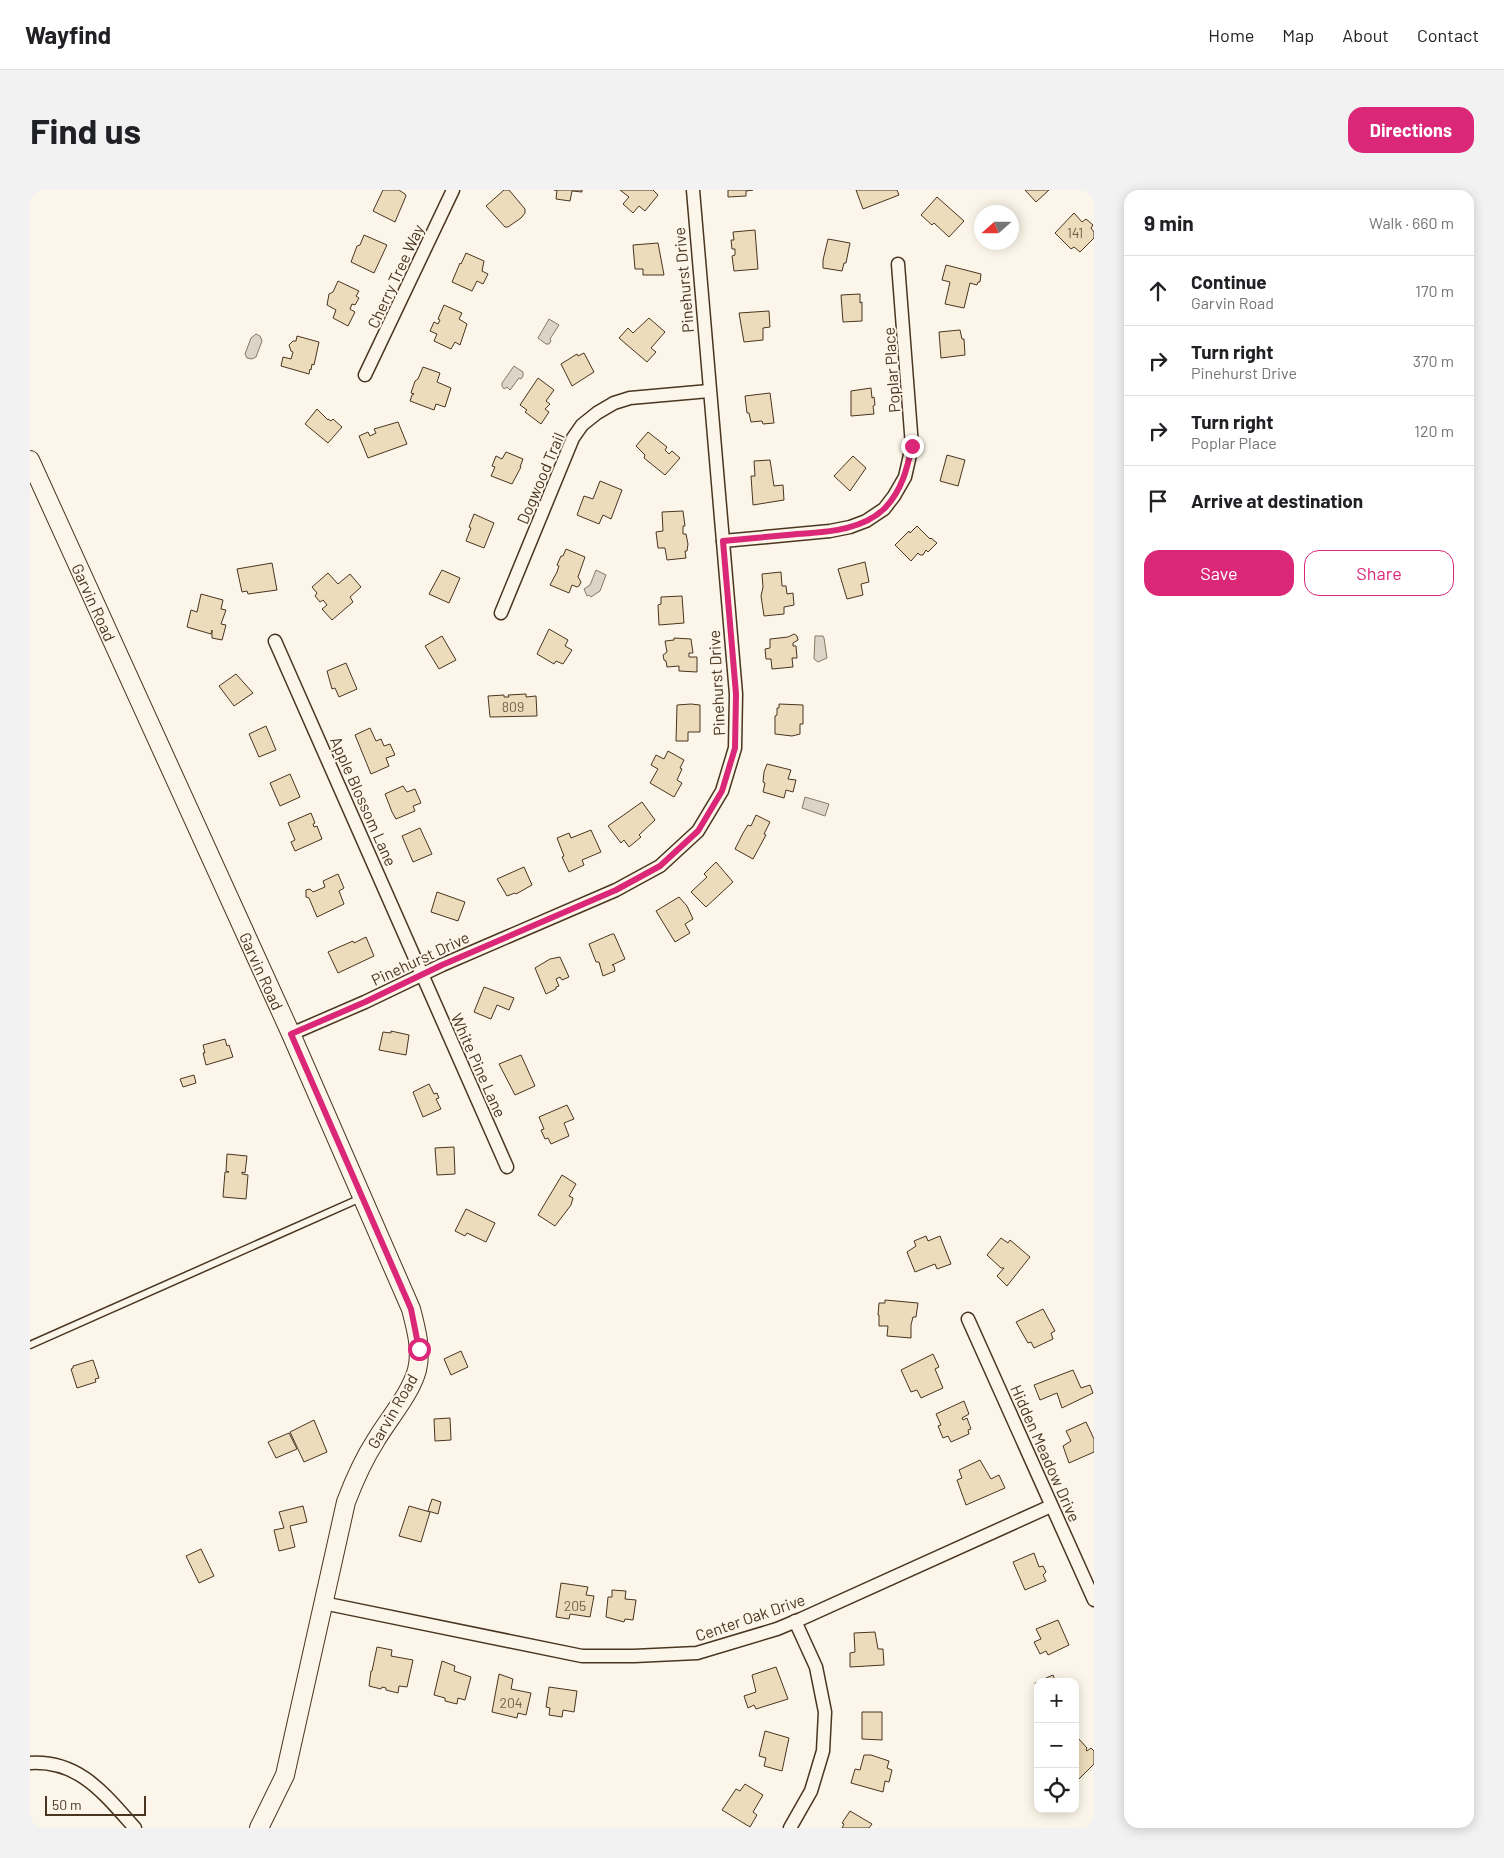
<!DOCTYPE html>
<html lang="en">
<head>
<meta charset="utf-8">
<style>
	:root { --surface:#fff; --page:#f2f2f2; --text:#202124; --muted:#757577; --line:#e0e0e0; --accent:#db2777 }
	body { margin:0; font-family:Barlow,sans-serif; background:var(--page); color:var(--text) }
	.controls { position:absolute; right:15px; bottom:15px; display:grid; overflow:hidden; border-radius:10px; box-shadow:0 2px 12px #0003 }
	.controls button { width:45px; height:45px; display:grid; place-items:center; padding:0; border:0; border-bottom:1px solid var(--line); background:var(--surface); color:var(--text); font:25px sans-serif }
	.compass { position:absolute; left:944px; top:15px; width:45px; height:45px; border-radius:50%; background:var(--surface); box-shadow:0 2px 12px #0003; rotate:249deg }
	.scale { position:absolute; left:15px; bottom:12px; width:101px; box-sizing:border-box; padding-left:5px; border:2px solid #4a3520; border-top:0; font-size:14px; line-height:18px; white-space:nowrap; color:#4a3520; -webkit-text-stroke:4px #fbf6e9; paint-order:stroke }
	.stop { position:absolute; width:15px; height:15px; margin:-11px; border:4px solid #db2777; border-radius:50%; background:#fff }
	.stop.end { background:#db2777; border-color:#fff; box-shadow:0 1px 5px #0008 }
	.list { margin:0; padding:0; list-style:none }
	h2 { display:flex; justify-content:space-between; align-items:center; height:65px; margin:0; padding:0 20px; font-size:21px }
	h2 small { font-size:16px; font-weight:400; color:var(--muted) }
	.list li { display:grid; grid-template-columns:32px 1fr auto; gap:15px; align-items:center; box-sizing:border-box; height:70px; padding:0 20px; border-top:1px solid var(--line) }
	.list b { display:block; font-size:19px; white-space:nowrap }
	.list p { margin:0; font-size:16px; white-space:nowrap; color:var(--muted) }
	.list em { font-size:16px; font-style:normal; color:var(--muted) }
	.actions { display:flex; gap:10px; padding:15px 20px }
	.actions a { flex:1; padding:11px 0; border:1px solid var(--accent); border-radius:15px; text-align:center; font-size:18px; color:var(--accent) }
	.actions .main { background:var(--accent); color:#fff }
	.icon { flex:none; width:28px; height:28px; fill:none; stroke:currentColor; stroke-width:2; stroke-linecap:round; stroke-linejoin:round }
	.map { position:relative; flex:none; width:1064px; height:1638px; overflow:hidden; border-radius:15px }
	header { display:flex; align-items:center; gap:30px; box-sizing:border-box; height:70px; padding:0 25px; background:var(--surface); border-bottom:1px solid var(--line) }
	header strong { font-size:24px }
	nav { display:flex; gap:28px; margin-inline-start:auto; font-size:18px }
	.intro { display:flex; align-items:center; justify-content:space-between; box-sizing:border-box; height:120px; padding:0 30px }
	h1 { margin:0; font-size:35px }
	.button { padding:12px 22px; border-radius:15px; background:var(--accent); color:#fff; font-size:18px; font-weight:700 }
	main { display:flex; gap:30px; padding:0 30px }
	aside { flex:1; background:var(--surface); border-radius:15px; box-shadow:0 2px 12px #0003 }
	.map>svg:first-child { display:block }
</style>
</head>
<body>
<header>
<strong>Wayfind</strong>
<nav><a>Home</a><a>Map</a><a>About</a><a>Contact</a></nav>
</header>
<div class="intro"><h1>Find us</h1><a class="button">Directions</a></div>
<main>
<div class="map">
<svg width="1064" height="1638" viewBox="0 0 1064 1638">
	<rect width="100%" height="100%" fill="#fbf6e9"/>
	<!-- water -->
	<g fill="#dcd4c6" stroke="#887966">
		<polygon points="519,129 529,135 520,149 521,151 519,154 516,154 508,148"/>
		<polygon points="226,144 230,146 232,151 226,167 222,169 217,168 215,164 221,148"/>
		<polygon points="484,176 493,182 493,186 491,189 489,188 480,200 477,197 474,199 472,196 472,193"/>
		<polygon points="566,380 576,385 570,401 561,407 559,405 557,406 554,399 560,395"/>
		<polygon points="785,446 793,446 794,448 797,468 788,472 784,469"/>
		<polygon points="775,607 799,614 795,626 772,618"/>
	</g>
	<!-- building -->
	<g fill="#ecdcbc" stroke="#4a3520">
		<polygon points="353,0 369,0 375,4 376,6 365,32 343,21"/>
		<polygon points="474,0 479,0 495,19 495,23 491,28 478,37 475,37 456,16"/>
		<polygon points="524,0 552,0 552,2 542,1 540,11 526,9 527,0"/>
		<polygon points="590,0 623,0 628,5 615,21 609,16 603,23 593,14 599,7"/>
		<polygon points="698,0 723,0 716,1 716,6 698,7"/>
		<polygon points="826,0 867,0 869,5 833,19"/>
		<polygon points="995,0 1019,0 1006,12"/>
		<polygon points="907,7 934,31 919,47 904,33 902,35 891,25"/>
		<polygon points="1044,23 1052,32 1056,29 1063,35 1061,38 1064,42 1064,48 1050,62 1044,57 1041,59 1025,43"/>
		<polygon points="725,40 728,79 704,81 702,66 705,65 705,59 702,59 701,50 704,50 703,42"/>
		<polygon points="334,45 357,55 344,83 321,72 327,56 330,55"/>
		<polygon points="798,49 820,53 816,73 814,73 812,81 793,78 793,70"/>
		<polygon points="628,53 634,85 613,85 613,79 605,79 603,55"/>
		<polygon points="436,63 454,71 452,81 458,84 453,94 447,91 442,101 422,92 430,73 431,74"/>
		<polygon points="916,75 951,84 950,92 948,92 947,95 940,93 934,118 915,114 920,92 912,90"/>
		<polygon points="308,91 329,101 326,106 329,108 325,115 322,114 320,119 325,122 318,136 303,128 306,120 297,115 299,104 303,102"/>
		<polygon points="830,104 830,113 832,112 832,131 813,132 811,105"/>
		<polygon points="414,115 432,123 429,129 437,134 430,155 425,152 421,159 404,151 407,144 400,141 404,132 408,134 410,130 408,129"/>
		<polygon points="739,121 740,137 733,138 733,150 714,152 709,123"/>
		<polygon points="619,128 635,142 621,158 626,162 617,172 589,148 598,138 603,143"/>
		<polygon points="930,140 932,149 934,149 935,165 911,168 909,142"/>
		<polygon points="267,146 289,152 284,175 282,174 281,180 280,179 279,184 251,176 253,167 261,169 263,162 261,161 259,155 263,151 266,151"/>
		<polygon points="554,163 564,182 542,196 531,174 547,164 548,166"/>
		<polygon points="393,177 410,183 407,192 421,198 415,217 406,214 404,220 380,211 382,205 384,204 381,203 385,191 388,189"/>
		<polygon points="508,188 524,200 516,211 520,214 515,219 519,222 511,234 495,222 497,220 490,215"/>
		<polygon points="841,198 842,208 844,207 845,215 843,216 844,224 821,226 821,201"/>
		<polygon points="740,203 744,233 733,234 732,231 721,232 719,223 717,223 715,206"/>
		<polygon points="287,219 298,230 298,229 301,231 303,229 312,237 298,253 275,234"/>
		<polygon points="368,232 377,254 338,268 329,246 338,242 340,246 346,243 344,239"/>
		<polygon points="618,242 637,257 635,260 639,264 642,261 650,268 635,285 614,268 615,265 606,256"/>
		<polygon points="476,262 493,269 490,277 491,277 482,294 461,286 465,277 462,276 466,266 472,269"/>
		<polygon points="917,265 935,270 928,296 910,291"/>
		<polygon points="823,266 836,278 820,301 804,286"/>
		<polygon points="740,270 744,296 753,295 754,310 723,315 721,286 725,286 724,271"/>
		<polygon points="570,291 592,300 581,329 573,325 569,334 547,325 554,306 563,309"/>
		<polygon points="653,321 655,336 653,336 653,344 656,344 658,354 657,361 655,361 656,368 637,370 635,358 628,358 626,342 633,341 632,322"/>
		<polygon points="444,324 464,333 454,358 436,351 441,338 439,337"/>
		<polygon points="887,336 900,349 901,348 907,353 898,362 896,360 893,365 890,365 888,363 881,371 865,355 879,341 880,343"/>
		<polygon points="536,359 555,367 548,387 551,392 549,396 547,397 542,395 539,403 520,395 527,382 529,376 527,375 531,366 533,366"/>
		<polygon points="835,372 839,392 831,394 833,405 817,409 808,379"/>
		<polygon points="242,373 247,400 218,404 217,401 212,402 207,379"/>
		<polygon points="412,380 430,388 419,413 399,404"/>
		<polygon points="751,382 752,396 756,396 757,404 763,403 764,415 754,417 754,424 734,426 731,406 733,397 732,384"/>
		<polygon points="298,383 308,394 320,384 331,397 320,407 323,412 302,430 292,419 297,415 293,410 290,412 285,406 287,403 282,397"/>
		<polygon points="171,404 193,410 191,419 196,420 191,434 196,435 192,450 182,448 182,440 181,444 157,437 161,420 167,422"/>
		<polygon points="652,406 654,433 629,435 628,415 631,414 631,407"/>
		<polygon points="519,439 538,450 535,456 542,460 533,474 526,471 524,474 507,464"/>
		<polygon points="764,444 767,446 768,450 763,453 763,456 766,456 767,468 762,468 763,477 742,479 741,469 736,469 735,459 740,458 740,449 758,447"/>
		<polygon points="412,446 426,470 409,479 395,456"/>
		<polygon points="644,448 661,449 663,463 659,463 659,467 667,467 667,482 649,481 649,476 637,477 636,471 634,470 633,465 637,462 635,451 644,450"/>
		<polygon points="316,473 327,499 309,507 305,498 302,499 297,481"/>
		<polygon points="206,484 223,503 204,516 189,496"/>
		<polygon points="496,504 496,507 506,506 507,526 460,527 458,506 474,505 474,507 479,507 478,505"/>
		<polygon points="661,514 670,515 670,542 658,542 658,551 646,551 647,515"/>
		<polygon points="749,514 773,515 773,534 770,534 770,544 762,546 745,544 745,526 747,525 747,518 749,518"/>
		<polygon points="236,536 246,560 229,567 219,544"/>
		<polygon points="340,538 346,551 351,549 354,556 360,554 365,565 356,568 359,576 341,584 325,545"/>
		<polygon points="638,561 654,570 650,578 652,579 647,590 652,593 644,607 620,593 628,579 621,575 626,565 634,569"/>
		<polygon points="737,574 761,580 758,589 766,590 763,602 756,600 754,608 733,602 735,593 733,592 734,582"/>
		<polygon points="260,584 270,607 250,616 240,593"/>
		<polygon points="373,596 377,602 385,599 391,613 383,616 385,621 366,629 362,622 355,604"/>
		<polygon points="612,612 625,630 609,645 611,647 599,657 594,650 591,653 578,636"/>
		<polygon points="281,623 285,633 283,634 284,637 287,636 292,649 265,661 261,652 265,650 258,633"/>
		<polygon points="726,625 740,632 734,644 736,645 723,669 705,659 713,643 718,635 721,636"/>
		<polygon points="390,638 402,664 383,672 372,646"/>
		<polygon points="561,640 571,662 552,670 554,675 539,682 532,667 534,666 527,648 539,643 541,648"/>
		<polygon points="686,672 703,692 676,717 661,702 677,687 674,684"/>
		<polygon points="494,677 502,695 486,704 485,703 477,706 467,689"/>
		<polygon points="308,684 314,698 309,701 314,714 287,727 279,708 276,707 276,700 280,699 283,702 295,697 293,691"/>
		<polygon points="407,702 435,712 428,731 401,722"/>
		<polygon points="649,707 657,716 663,729 655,734 660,743 645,752 626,721"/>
		<polygon points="582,744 584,744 595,769 582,775 584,776 585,781 573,786 569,772 566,772 559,754"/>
		<polygon points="336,747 344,766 308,783 298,762 323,751 324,753"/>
		<polygon points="530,767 539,787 532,790 530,787 526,789 529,796 526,797 526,799 516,804 505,778 520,769"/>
		<polygon points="454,797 484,808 479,820 467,815 461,829 444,822"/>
		<polygon points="361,841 379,845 376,865 349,860 353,842 361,843"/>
		<polygon points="195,849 197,856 199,855 203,867 176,875 173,863 175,863 173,855"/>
		<polygon points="491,865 505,896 485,905 469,874"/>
		<polygon points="164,885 166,893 153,897 150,889"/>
		<polygon points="399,894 404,904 407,903 409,908 406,909 411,919 393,927 383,902"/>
		<polygon points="537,915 544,929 534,933 539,946 521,954 518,948 515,949 511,940 514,939 509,927"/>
		<polygon points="424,957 425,984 407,985 405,958"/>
		<polygon points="197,964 217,966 215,983 212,982 212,984 218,985 216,1009 193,1007 195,982 199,982 196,981"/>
		<polygon points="532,985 546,994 539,1006 543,1008 541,1015 525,1036 508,1025"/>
		<polygon points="436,1019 465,1033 456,1052 437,1043 435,1046 425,1041"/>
		<polygon points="896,1046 898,1051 910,1046 921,1074 907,1079 905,1074 885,1082 877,1062 886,1056 884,1051"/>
		<polygon points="971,1048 978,1053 980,1050 1000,1067 977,1096 967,1086 974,1078 971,1078 957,1065"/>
		<polygon points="855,1110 888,1113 886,1127 883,1127 881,1135 881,1148 857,1146 858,1136 849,1136 849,1125 848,1125 849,1113 855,1113"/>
		<polygon points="1013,1119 1025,1141 1021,1143 1023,1149 1004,1158 1001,1152 998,1153 986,1132"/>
		<polygon points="431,1161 438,1177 421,1185 414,1169"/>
		<polygon points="903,1164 909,1177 905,1179 913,1198 891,1208 887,1200 881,1202 871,1180"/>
		<polygon points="63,1170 69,1188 65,1189 66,1192 47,1198 41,1179 43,1178 43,1176"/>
		<polygon points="1043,1180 1051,1198 1060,1195 1063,1203 1032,1218 1027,1203 1010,1210 1004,1195"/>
		<polygon points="934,1211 939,1224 932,1228 933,1230 937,1228 941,1239 938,1240 939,1244 921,1252 918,1246 913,1248 908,1236 911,1235 906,1224"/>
		<polygon points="420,1228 421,1250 405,1251 404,1229"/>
		<polygon points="284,1230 297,1262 274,1272 260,1242"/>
		<polygon points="1056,1232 1064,1249 1064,1262 1039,1273 1033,1256 1041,1251 1036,1241"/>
		<polygon points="259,1243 267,1259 246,1268 238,1252"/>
		<polygon points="950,1270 961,1289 969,1285 975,1298 936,1315 927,1290 932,1288 929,1280"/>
		<polygon points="402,1309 411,1312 408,1324 398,1321"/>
		<polygon points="273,1316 277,1332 260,1336 265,1357 249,1361 244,1340 254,1338 249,1322"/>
		<polygon points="379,1316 400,1322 391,1352 369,1346"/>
		<polygon points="171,1359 184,1386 169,1393 156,1366"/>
		<polygon points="1004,1363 1009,1377 1013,1376 1016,1382 1013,1385 1016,1391 995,1400 983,1372"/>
		<polygon points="531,1393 558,1397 556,1405 564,1406 560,1427 540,1424 539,1429 526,1427"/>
		<polygon points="582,1400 596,1401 595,1409 606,1410 603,1430 595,1429 594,1432 576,1427 578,1407 582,1407"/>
		<polygon points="1028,1430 1039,1455 1018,1465 1016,1461 1010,1464 1004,1452 1011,1449 1006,1439"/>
		<polygon points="845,1442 848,1459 853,1459 854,1475 820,1477 820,1463 825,1462 824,1443"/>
		<polygon points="347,1457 362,1460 361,1466 383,1470 377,1497 369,1496 368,1503 356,1500 356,1498 352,1497 351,1499 339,1496 341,1481 342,1481"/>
		<polygon points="412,1471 425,1476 424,1481 441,1487 435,1510 428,1508 427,1514 415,1511 415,1508 404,1505"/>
		<polygon points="746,1477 758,1509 726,1519 724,1515 718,1518 714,1506 726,1502 722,1485"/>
		<polygon points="469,1484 483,1489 481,1499 501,1503 496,1525 488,1523 487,1528 462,1522"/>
		<polygon points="1023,1485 1026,1492 1008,1492 1008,1501 1005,1493"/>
		<polygon points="519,1497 547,1501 544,1522 533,1520 532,1527 519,1525 520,1518 516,1517"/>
		<polygon points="832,1522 852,1522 852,1550 832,1549"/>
		<polygon points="735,1541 759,1548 752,1581 734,1576 736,1568 729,1566"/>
		<polygon points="1048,1548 1057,1558 1056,1560 1057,1561 1061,1558 1064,1561 1064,1574 1047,1591 1045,1549"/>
		<polygon points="834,1565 841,1565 859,1571 857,1578 862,1580 859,1592 855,1591 853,1602 821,1593 825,1579 830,1580"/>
		<polygon points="715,1594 733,1605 723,1622 727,1625 720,1637 692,1620 706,1599 710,1601"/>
		<polygon points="820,1621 842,1634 839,1638 812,1638 814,1634 812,1633"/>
	</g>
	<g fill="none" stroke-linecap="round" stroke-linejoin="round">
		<defs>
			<polyline id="lane" points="0,1155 331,1008"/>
			<g id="street">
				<polyline points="335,185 423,0"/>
				<polyline points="693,351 800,341 820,337 836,331 854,319 864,306 875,287 882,256 868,74"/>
				<polyline points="471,423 543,248 552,235 567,223 584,213 600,208 679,201"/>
				<polyline points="245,451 477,977"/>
				<polyline points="261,844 335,812 412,775 586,700 630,676 668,641 692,601 705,558 706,504 663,0"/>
				<polyline points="938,1129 1064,1410"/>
				<polyline points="293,1413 552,1466 604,1466 667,1463 747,1439 771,1429 1021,1316"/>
				<path d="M0,1573C50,1570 75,1605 105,1638"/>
				<polyline points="760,1638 781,1601 793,1561 795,1522 786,1477 765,1431"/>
			</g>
			<g id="secondary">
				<path id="s1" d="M0,270L261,844L381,1119C386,1138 392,1160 387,1180C380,1205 359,1228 346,1250C333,1270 324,1291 316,1312L255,1585L229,1638"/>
			</g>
		</defs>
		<!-- lane casing -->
		<use href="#lane" stroke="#4a3520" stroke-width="9"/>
		<!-- street casing -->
		<use href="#street" stroke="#4a3520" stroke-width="15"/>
		<!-- secondary casing -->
		<use href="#secondary" stroke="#4a3520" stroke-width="20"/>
		<!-- lane -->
		<use href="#lane" stroke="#fbf6e9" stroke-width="6"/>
		<!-- street -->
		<use href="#street" stroke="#fbf6e9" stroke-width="12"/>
		<!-- secondary -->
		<use href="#secondary" stroke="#fbf6e9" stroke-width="18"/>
	</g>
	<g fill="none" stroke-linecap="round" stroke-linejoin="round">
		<!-- route -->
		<path stroke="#db2777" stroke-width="6" d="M389,1159L381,1119L261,844L335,812L412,775L586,700L630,676L668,641L692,601L705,558L706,504L693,351C714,349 736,347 757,345C789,342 830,343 855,318C872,300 877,279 882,256"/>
	</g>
	<g text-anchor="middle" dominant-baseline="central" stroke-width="4" stroke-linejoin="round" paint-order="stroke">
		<!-- number labels -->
		<g font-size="14" fill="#725f47">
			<text x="1045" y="42">141</text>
			<text x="483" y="516">809</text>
			<text x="545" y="1415">205</text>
			<text x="481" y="1512">204</text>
		</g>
		<!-- street labels -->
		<g font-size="16" fill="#4a3520" stroke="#fbf6e9">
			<text transform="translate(365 86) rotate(-65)">Cherry Tree Way</text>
			<text transform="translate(653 90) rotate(-95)">Pinehurst Drive</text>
			<text transform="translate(861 180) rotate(-94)">Poplar Place</text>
			<text transform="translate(510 288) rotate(-67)">Dogwood Trail</text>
			<text stroke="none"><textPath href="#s1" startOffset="156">Garvin Road</textPath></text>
			<text transform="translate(686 493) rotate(-93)">Pinehurst Drive</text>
			<text transform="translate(334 611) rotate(66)">Apple Blossom Lane</text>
			<text transform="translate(390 768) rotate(-25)">Pinehurst Drive</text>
			<text stroke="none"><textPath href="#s1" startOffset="561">Garvin Road</textPath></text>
			<text transform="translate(449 875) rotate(66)">White Pine Lane</text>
			<text transform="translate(362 1221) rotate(-60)">Garvin Road</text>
			<text transform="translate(1016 1263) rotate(66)">Hidden Meadow Drive</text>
			<text transform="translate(720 1427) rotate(-19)">Center Oak Drive</text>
		</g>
	</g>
</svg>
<div class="controls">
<button>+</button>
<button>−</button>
<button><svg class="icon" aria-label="locate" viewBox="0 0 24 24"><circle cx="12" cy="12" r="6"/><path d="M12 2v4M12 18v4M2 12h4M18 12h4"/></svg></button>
</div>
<svg class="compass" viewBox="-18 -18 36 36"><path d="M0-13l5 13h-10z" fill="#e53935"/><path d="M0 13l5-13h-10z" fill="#757577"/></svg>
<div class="scale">50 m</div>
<div class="stop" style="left:389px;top:1159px"></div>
<div class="stop end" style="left:882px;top:256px"></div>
</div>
<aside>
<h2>9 min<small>Walk · 660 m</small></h2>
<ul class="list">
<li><svg class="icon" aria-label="ahead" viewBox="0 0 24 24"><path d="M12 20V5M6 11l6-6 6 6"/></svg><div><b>Continue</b><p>Garvin Road</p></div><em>170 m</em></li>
<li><svg class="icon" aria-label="right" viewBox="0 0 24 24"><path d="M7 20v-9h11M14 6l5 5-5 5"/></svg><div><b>Turn right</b><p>Pinehurst Drive</p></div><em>370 m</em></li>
<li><svg class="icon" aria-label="right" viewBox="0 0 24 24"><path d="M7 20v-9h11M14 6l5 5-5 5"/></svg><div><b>Turn right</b><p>Poplar Place</p></div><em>120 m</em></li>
<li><svg class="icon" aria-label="arrive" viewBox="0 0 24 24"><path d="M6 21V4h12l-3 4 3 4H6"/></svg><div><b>Arrive at destination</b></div></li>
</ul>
<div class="actions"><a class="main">Save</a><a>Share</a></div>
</aside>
</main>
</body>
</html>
